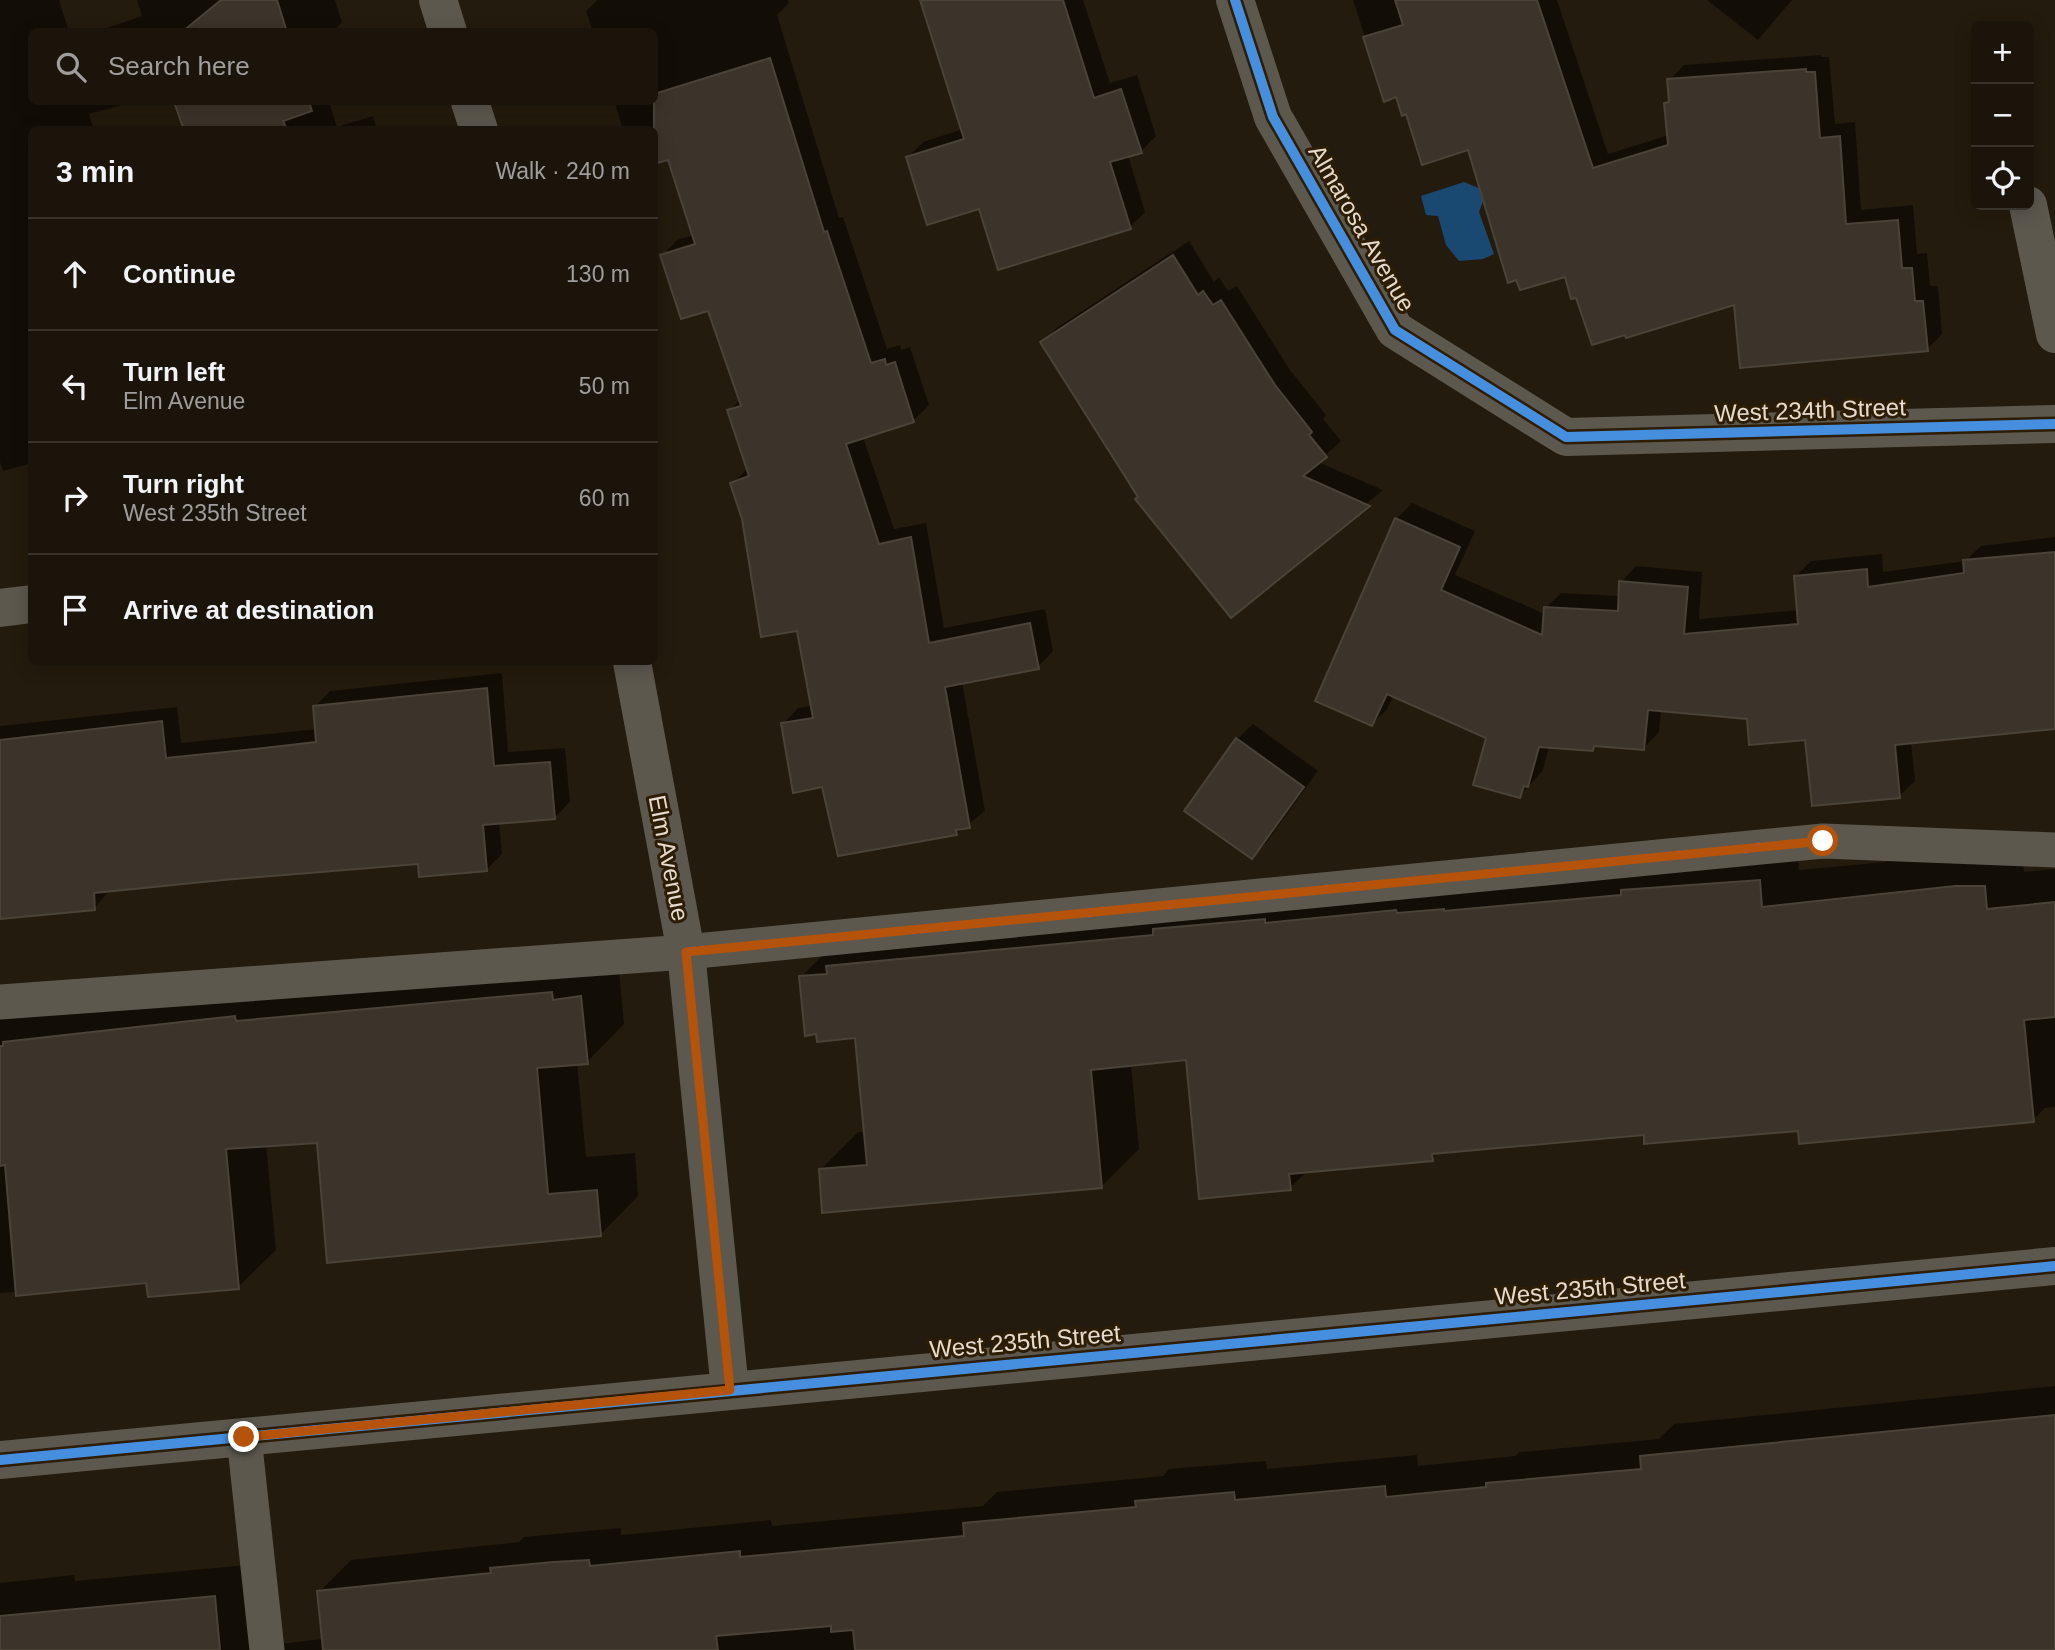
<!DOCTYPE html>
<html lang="en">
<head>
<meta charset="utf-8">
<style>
	:root { --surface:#1a140a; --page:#231d13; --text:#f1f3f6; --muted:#9f9e9c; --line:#38332b }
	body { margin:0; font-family:Helvetica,sans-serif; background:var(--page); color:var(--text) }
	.controls { position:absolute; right:21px; top:21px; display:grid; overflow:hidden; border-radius:10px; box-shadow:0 4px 18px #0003 }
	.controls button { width:63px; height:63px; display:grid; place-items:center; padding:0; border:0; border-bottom:2px solid var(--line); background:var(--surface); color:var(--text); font:35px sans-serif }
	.stop { position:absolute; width:21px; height:21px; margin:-16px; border:5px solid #b45309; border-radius:50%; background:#fff }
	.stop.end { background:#b45309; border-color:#fff; box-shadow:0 2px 7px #0008 }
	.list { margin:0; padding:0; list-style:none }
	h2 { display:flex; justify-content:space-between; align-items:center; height:91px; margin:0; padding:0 28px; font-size:30px }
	h2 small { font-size:23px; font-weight:400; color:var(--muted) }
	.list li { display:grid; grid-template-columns:46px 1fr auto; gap:21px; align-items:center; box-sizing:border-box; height:112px; padding:0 28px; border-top:2px solid var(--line) }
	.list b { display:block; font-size:26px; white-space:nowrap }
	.list p { margin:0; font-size:23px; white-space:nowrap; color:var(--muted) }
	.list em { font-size:23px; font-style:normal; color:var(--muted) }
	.icon { flex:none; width:38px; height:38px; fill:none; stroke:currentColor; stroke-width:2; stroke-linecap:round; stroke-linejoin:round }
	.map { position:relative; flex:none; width:2055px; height:1650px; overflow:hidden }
	.search { position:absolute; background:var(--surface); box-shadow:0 4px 18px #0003; left:28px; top:28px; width:630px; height:77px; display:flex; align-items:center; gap:18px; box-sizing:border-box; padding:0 24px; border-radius:10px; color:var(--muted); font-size:26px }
	.panel { position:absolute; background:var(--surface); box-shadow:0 4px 18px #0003; left:28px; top:126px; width:630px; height:539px; border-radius:10px }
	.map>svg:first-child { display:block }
</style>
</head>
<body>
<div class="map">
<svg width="2055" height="1650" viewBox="0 0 2055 1650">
	<rect width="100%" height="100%" fill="#231b0d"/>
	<!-- water -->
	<polygon fill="#194971" points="1464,182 1481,189 1485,196 1479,212 1494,254 1483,259 1459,261 1446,245 1438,216 1426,215 1421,196"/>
	<!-- shadow -->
	<g fill="#0007">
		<polygon points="0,0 59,0 69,32 32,32 32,102 133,102 89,114 94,130 32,130 32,463 3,471 0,462"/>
		<polygon points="137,0 335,0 342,22 332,32 95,32 142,16"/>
		<polygon points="597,0 788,0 789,3 777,15 839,218 843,217 887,349 900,345 901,350 910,347 929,405 913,421 863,437 894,529 926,523 944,628 1045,609 1053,651 1038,667 962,682 985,811 956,834 824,785 783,724 798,708 812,706 799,629 743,519 732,484 748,468 729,411 740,400 709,308 662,256 677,240 694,235 669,158 654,130 623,130 616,107 617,102 654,102 654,32 593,32 586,11"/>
		<polygon points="926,0 1083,0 1110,83 1137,75 1156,136 1141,151 1128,155 1145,212 1130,227 980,207 908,157 923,142 963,129"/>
		<polygon points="1353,0 1557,0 1608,154 1669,135 1666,104 1671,99 1669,80 1684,65 1821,55 1821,57 1829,57 1835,124 1855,122 1861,210 1913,205 1917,254 1927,253 1930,286 1938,286 1942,334 1927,349 1736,303 1577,295 1566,275 1469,148 1407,112 1398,95 1385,99"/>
		<polygon points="1707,0 1792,0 1758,40"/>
		<polygon points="176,102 329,102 337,127 373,116 377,130 186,130"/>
		<polygon points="1189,241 1214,282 1219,277 1228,291 1237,286 1290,370 1326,415 1323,419 1341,441 1318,462 1383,490 1232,616 1140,497 1042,342 1058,327"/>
		<polygon points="1412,503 1475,531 1455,575 1545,614 1546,608 1561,593 1620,596 1621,582 1636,566 1702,572 1699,619 1799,610 1796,576 1811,561 1882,554 1883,572 1965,561 1981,546 2055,537 2055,728 1911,742 1915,781 1899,796 1807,739 1748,717 1661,709 1659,732 1644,748 1598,745 1593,749 1549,746 1543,770 1520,796 1488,737 1394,695 1387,709 1372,724 1317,700 1396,519"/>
		<polygon points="502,673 508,752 565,748 570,802 555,817 499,822 502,854 486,870 420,862 110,890 94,908 0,917 0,726 177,707 181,743 317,729 315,706 330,691"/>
		<polygon points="1253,724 1318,771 1267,842 1251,857 1237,739"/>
		<polygon points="1797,843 1799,870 1886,862 1890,858 2022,849 2024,872 2055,869 2055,1107 2045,1108 2033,1120 1645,1133 1440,1151 1432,1159 1308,1170 1290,1188 1188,1058 1131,1064 1139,1149 1101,1187 820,1170 858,1132 866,1132 857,1036 801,977 839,939"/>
		<polygon points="618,960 624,1024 587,1062 577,1063 586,1157 635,1153 638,1196 601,1234 319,1142 266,1145 276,1250 238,1287 148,1282 0,1293 0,1015"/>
		<polygon points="2055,1386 2055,1650 0,1650 0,1583 74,1575 75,1581 247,1565 255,1647 322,1639 319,1592 351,1560 519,1542 524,1537 587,1531 621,1528 621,1535 771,1520 772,1526 983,1506 997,1492 1163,1476 1169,1469 1266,1461 1267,1469 1417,1455 1418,1466 1515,1456 1520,1452 1659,1439 1674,1424"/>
	</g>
	<!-- building -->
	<g fill="#3b342a" stroke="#4a4338" stroke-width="2">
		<polygon points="221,0 277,0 287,32 182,32"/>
		<polygon points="920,0 1063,0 1094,98 1121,89 1142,153 1110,162 1131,229 998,270 979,209 927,225 906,157 964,139"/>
		<polygon points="1395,0 1537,0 1593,168 1668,145 1664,103 1669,102 1667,79 1806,69 1806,72 1815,72 1820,138 1840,136 1846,224 1898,220 1902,268 1912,268 1915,301 1923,301 1928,351 1740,368 1734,305 1626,338 1625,335 1592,345 1576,298 1571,299 1565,277 1520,290 1516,280 1508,283 1468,150 1422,165 1406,114 1402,116 1396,97 1384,102 1363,37 1403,25"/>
		<polygon points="770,58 824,232 827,231 871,363 885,359 886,365 895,362 914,422 846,444 879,544 911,537 929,643 1030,623 1039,669 945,687 970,828 956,830 957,835 838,856 822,787 793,793 781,723 813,718 797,631 761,637 742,519 730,483 749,476 727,410 741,406 708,311 681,319 660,255 695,244 668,160 654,164 654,94"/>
		<polygon points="174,102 309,102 312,111 283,121 287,130 184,130"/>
		<polygon points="1173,255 1198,295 1203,291 1213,305 1221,300 1275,385 1312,432 1309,435 1327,457 1303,476 1370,506 1231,618 1135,499 1138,497 1040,342"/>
		<polygon points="1395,518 1460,547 1441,590 1542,635 1544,607 1618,611 1619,581 1688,587 1684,634 1798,624 1794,576 1867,569 1868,587 1964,573 1963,560 2055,552 2055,729 1895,745 1900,798 1812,806 1805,740 1749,745 1747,719 1648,710 1644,750 1594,746 1593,751 1539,747 1528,787 1524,786 1520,798 1473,785 1486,738 1387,694 1372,726 1315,701"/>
		<polygon points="487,688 494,766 550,762 555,819 483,825 487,871 419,877 418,864 223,880 94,893 95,910 0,919 0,740 162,721 166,758 255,749 316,742 313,706"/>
		<polygon points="1236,738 1304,787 1252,859 1184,811"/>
		<polygon points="1760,880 1762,907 1955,886 1985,886 1987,909 2055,902 2055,1017 2024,1020 2034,1122 1799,1144 1798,1131 1644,1144 1644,1135 1432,1154 1433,1161 1289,1174 1291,1190 1199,1199 1186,1060 1091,1070 1102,1188 822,1213 819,1169 867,1165 855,1038 817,1042 816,1034 805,1036 799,976 827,974 826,966 1153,935 1153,929 1265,919 1265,923 1396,910 1397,913 1444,909 1444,911 1621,895 1621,890"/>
		<polygon points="552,992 553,1000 581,996 588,1064 537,1068 548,1194 597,1190 601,1236 327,1263 317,1143 226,1149 239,1289 148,1297 146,1283 16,1296 5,1165 0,1166 0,1046 3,1046 3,1042 235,1016 236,1021"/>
		<polygon points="2055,1415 2055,1650 855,1650 853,1630 831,1632 831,1626 716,1636 718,1650 323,1650 317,1591 491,1573 490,1568 553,1562 589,1560 590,1566 740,1551 740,1557 964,1536 963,1523 1136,1507 1135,1501 1234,1492 1235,1500 1385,1486 1386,1497 1486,1487 1486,1483 1641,1469 1640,1456"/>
		<polygon points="215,1596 220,1650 0,1650 0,1616"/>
	</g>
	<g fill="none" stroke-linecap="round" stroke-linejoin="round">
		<!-- service -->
		<g stroke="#5c584e" stroke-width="35">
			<polyline points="0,1002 686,952 1823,841 2055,850"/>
			<polyline points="244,1437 267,1650"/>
		</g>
		<!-- minor -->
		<g stroke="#5c584e" stroke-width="38">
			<polyline points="438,0 448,32"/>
			<polyline points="1235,0 1273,117 1395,330 1566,437 2055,424"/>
			<polyline points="470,102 479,130"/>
			<polyline points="2028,205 2055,334"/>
			<polyline points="0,608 32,604"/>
			<polyline points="632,662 686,952 730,1390"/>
		</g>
		<!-- tertiary -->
		<polyline stroke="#5c584e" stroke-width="38" points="0,1460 2055,1266"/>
		<defs>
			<g id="cycleway">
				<polyline points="1235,0 1273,117 1395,330 1566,437 2055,424"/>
				<polyline points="0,1460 2055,1266"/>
			</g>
		</defs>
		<!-- cycleway casing -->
		<use href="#cycleway" stroke="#2c1d04" stroke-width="15"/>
		<!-- cycleway -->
		<use href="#cycleway" stroke="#468fdf" stroke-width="10"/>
	</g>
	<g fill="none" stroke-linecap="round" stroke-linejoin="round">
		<!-- route -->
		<polyline stroke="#b45309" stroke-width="9" points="244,1437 730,1390 686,952 1823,841"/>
	</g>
	<g text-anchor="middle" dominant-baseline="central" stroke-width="6" stroke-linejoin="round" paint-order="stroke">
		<!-- street labels -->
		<g font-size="24" fill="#e6dbcd" stroke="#2c1d04">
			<text transform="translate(1362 228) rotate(60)">Almarosa Avenue</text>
			<text transform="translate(1810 410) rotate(-2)">West 234th Street</text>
			<text transform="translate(669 858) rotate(79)">Elm Avenue</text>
			<text transform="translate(1590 1288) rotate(-5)">West 235th Street</text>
			<text transform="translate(1025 1341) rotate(-5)">West 235th Street</text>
		</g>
	</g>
</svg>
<div class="controls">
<button>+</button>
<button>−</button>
<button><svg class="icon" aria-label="locate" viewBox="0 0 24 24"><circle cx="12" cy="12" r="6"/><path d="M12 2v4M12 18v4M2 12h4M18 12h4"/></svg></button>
</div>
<div class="stop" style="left:1823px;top:841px"></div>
<div class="stop end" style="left:244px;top:1437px"></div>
<div class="search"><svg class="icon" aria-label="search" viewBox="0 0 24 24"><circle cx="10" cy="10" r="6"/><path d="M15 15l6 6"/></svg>Search here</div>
<section class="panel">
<h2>3 min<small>Walk · 240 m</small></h2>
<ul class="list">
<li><svg class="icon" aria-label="ahead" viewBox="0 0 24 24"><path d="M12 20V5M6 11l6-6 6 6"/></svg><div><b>Continue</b></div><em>130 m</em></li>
<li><svg class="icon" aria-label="left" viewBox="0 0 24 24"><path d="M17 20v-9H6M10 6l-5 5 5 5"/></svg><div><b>Turn left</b><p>Elm Avenue</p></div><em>50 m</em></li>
<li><svg class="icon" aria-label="right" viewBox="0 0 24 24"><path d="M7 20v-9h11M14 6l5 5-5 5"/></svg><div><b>Turn right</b><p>West 235th Street</p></div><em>60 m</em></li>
<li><svg class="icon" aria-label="arrive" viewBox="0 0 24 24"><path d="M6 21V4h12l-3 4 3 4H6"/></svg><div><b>Arrive at destination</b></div></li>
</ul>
</section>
</div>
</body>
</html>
